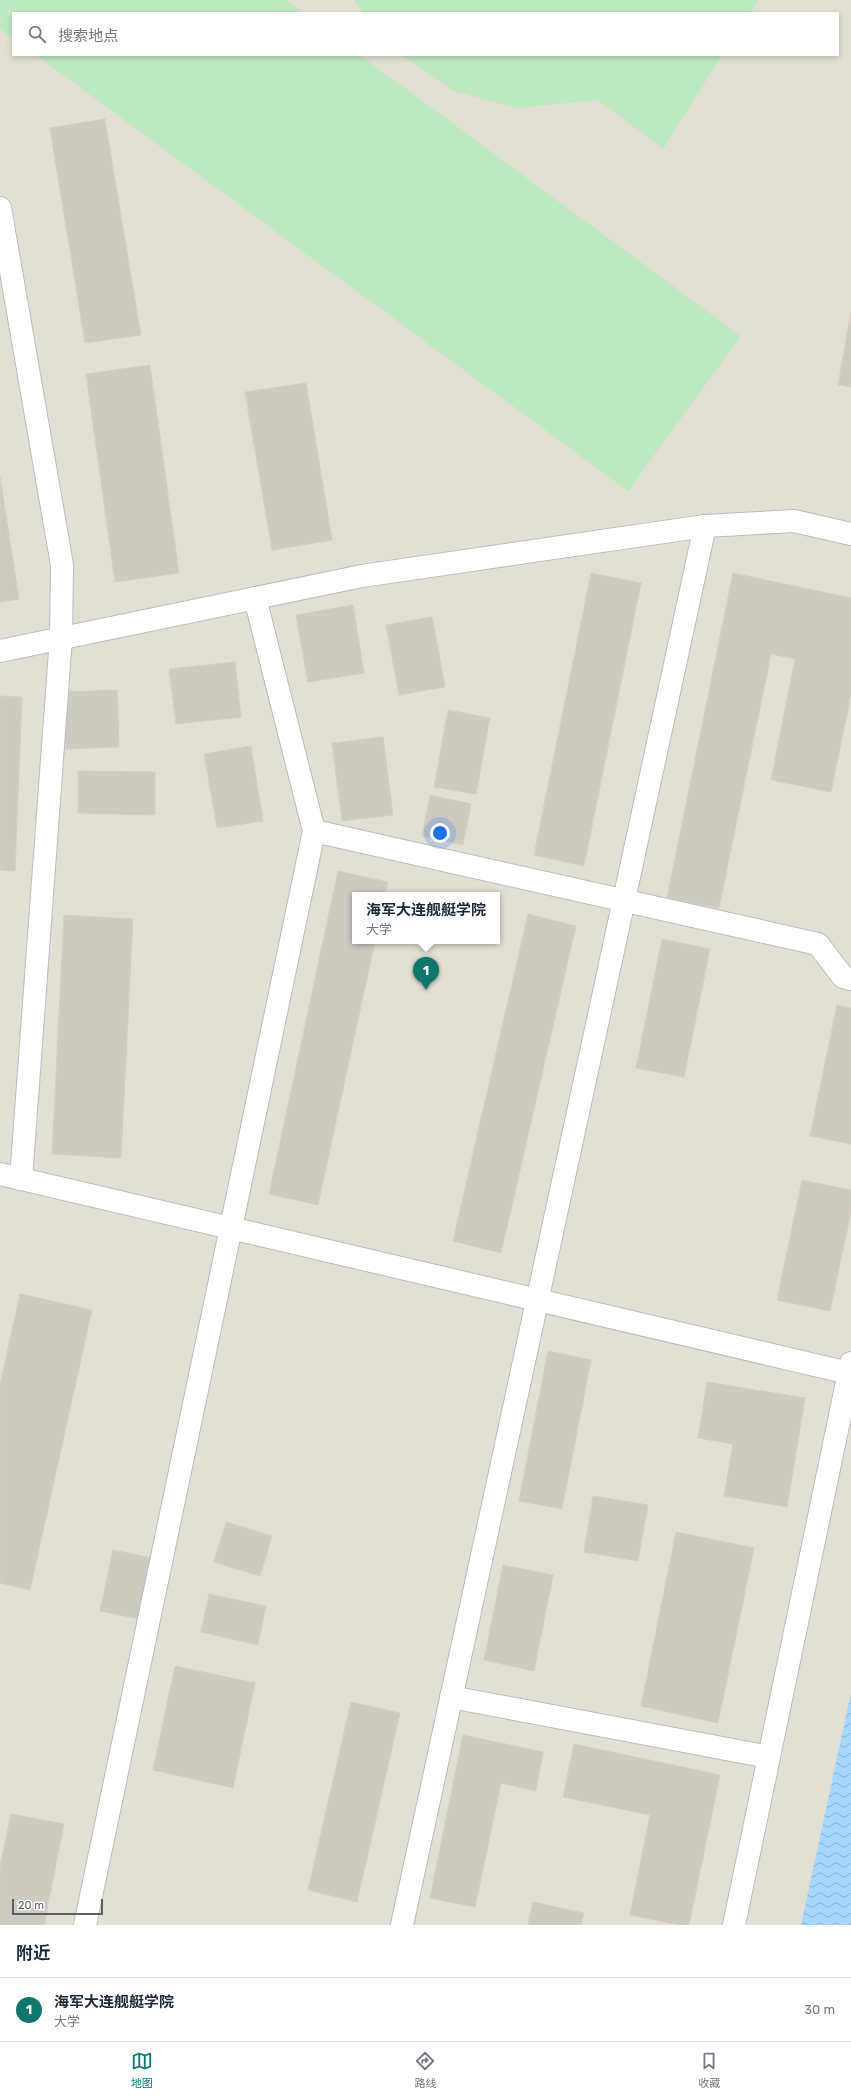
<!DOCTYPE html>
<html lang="zh">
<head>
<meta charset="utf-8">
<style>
	:root { --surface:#fff; --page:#f6f6f7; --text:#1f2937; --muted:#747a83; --line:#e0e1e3; --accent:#0f766e }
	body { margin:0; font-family:Rubik,"Noto Sans SC",sans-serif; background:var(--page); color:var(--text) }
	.scale { position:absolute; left:12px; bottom:10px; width:91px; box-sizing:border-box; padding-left:4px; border:2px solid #5c6066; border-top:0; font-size:11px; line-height:14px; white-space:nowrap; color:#5c6066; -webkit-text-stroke:3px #fff; paint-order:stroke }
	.you { position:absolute; left:440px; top:833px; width:14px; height:14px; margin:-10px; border:3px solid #fff; border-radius:50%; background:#1a73e8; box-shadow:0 0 0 6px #1a73e833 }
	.badge { display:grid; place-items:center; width:26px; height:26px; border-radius:50%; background:var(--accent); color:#fff; font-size:13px; font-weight:700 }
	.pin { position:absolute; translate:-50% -33px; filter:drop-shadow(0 1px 2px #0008) }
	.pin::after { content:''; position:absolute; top:21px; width:14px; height:12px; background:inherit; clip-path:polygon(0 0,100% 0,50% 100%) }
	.popup { position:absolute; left:352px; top:892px; width:148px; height:52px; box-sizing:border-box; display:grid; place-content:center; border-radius:0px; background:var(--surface); filter:drop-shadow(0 1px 3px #0005); font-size:13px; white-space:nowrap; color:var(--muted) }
	.popup b { font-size:15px; color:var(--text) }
	.popup::after { content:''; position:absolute; left:50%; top:100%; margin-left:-8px; border:8px solid transparent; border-top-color:var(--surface) }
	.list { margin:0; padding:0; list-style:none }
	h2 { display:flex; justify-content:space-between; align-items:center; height:52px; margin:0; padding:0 16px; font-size:17px }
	h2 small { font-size:13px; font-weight:400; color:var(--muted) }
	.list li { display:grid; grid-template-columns:26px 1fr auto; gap:12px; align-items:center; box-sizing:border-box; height:64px; padding:0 16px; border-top:1px solid var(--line) }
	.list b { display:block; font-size:15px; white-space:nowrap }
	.list p { margin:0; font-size:13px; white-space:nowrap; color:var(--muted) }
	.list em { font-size:13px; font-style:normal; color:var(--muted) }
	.icon { flex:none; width:22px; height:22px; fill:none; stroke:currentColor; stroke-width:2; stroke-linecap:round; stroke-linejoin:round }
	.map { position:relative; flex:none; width:851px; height:1925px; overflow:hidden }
	.search { position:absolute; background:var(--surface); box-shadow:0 2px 6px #0003; left:12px; right:12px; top:12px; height:44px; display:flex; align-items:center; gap:10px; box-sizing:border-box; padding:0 14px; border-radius:0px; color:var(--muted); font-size:15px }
	.sheet { height:116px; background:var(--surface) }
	nav { display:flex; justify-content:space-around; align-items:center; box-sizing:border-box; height:56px; border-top:1px solid var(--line); background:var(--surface); font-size:11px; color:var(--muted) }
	nav a { display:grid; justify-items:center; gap:2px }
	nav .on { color:var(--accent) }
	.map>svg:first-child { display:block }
</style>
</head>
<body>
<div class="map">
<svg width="851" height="1925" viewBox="0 0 851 1925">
	<defs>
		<pattern id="water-waves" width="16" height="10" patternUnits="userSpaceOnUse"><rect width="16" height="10" fill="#a5d7ff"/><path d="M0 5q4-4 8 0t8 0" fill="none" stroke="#8ab2d2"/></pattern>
	</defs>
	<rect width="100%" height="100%" fill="#f0ede4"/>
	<!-- education -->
	<path fill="#e2dfd4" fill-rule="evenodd" d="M0,0H851V1925H0ZM13,13H838V55H13ZM355,895H497V941H355Z"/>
	<!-- pitch -->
	<g fill="#bdeabe">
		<polygon points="0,0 286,0 303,13 13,13 13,38 0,29"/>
		<polygon points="354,0 758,0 749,13 364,13"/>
		<polygon points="36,55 360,55 741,336 628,491"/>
		<polygon points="402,55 722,55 663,149 598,100 517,108 453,91"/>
	</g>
	<!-- water -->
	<polygon fill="url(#water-waves)" points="851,1693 851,1925 801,1925"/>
	<!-- building -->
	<g fill="#cdcac2" stroke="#d5cfc1">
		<polygon points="105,119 141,335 85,343 50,128"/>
		<polygon points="851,312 851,387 838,385"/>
		<polygon points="150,365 179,573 115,582 86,374"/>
		<polygon points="306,383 332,540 272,550 245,392"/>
		<polygon points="0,477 19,599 0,602"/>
		<polygon points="591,573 641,583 584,866 534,855"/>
		<polygon points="733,573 851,598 851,694 831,792 771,780 795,659 771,654 719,908 667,898"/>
		<polygon points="353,605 364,673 308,682 296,615"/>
		<polygon points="432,617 445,687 399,695 386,625"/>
		<polygon points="235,662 241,717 176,724 169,669"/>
		<polygon points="117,690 119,747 66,749 64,692"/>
		<polygon points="0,696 22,697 15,871 0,870"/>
		<polygon points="448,710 490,718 476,794 434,787"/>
		<polygon points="383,737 393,815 342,821 332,743"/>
		<polygon points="251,746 263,821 217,828 204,754"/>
		<polygon points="78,771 155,772 155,815 78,813"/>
		<polygon points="430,795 471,804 463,845 422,836"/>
		<polygon points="338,871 388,882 385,895 355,895 355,941 375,941 318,1205 269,1194"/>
		<polygon points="528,914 576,926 501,1253 453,1241"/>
		<polygon points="64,915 133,919 121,1158 52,1154"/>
		<polygon points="662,939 710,949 684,1077 636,1068"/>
		<polygon points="837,1005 851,1008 851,1144 810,1136"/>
		<polygon points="802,1180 851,1190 851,1212 830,1311 777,1300"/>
		<polygon points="20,1294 92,1310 30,1590 0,1583 0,1385"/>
		<polygon points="548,1351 591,1360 562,1509 519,1501"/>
		<polygon points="707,1382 805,1398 787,1507 724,1496 733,1444 698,1438"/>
		<polygon points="593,1496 648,1505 638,1561 584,1552"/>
		<polygon points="226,1522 272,1536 260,1576 214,1562"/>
		<polygon points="676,1532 754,1548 718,1723 641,1706"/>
		<polygon points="113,1550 152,1558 139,1619 100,1611"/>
		<polygon points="503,1565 553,1575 534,1671 484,1660"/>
		<polygon points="209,1594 266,1606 258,1645 201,1632"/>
		<polygon points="175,1666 255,1683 233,1788 153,1770"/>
		<polygon points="351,1702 400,1713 357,1902 308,1890"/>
		<polygon points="463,1735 543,1752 536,1791 501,1783 475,1907 430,1898"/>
		<polygon points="574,1744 720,1775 689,1925 680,1925 630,1915 650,1815 563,1797"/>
		<polygon points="11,1814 64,1824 44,1925 0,1925 0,1867"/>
		<polygon points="533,1902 584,1913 581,1925 528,1925"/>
	</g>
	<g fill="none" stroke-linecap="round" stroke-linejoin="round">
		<defs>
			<g id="minor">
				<polyline points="0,208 62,565 61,638 21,1179"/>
				<polyline points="0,651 362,576 705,526 794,521 851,534"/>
				<polyline points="314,831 818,944 843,977 851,979"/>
				<polyline points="0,1174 849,1373"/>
				<polyline points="451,1697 769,1757"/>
				<polyline points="85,1925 314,831 255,598"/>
				<polyline points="402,1925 705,526"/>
				<polyline points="734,1925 851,1363"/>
			</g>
		</defs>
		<!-- minor casing -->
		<use href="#minor" stroke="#b9bcc1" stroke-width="24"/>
		<!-- minor -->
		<use href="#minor" stroke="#fff" stroke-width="22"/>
	</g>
</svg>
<div class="scale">20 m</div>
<div class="you"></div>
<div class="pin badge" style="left:426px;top:990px">1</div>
<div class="popup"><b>海军大连舰艇学院</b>大学</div>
<div class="search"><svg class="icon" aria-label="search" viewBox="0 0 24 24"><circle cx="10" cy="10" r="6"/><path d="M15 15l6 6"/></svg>搜索地点</div>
</div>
<section class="sheet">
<h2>附近<small></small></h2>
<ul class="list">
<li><span class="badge">1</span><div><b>海军大连舰艇学院</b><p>大学</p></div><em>30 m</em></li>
</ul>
</section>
<nav>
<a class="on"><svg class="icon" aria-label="map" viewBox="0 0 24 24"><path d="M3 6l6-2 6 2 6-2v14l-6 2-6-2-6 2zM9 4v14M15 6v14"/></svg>地图</a>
<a><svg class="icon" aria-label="directions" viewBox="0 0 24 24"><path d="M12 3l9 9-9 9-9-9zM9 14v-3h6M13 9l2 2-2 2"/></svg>路线</a>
<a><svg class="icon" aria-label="saved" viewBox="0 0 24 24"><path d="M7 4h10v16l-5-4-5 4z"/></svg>收藏</a>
</nav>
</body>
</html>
